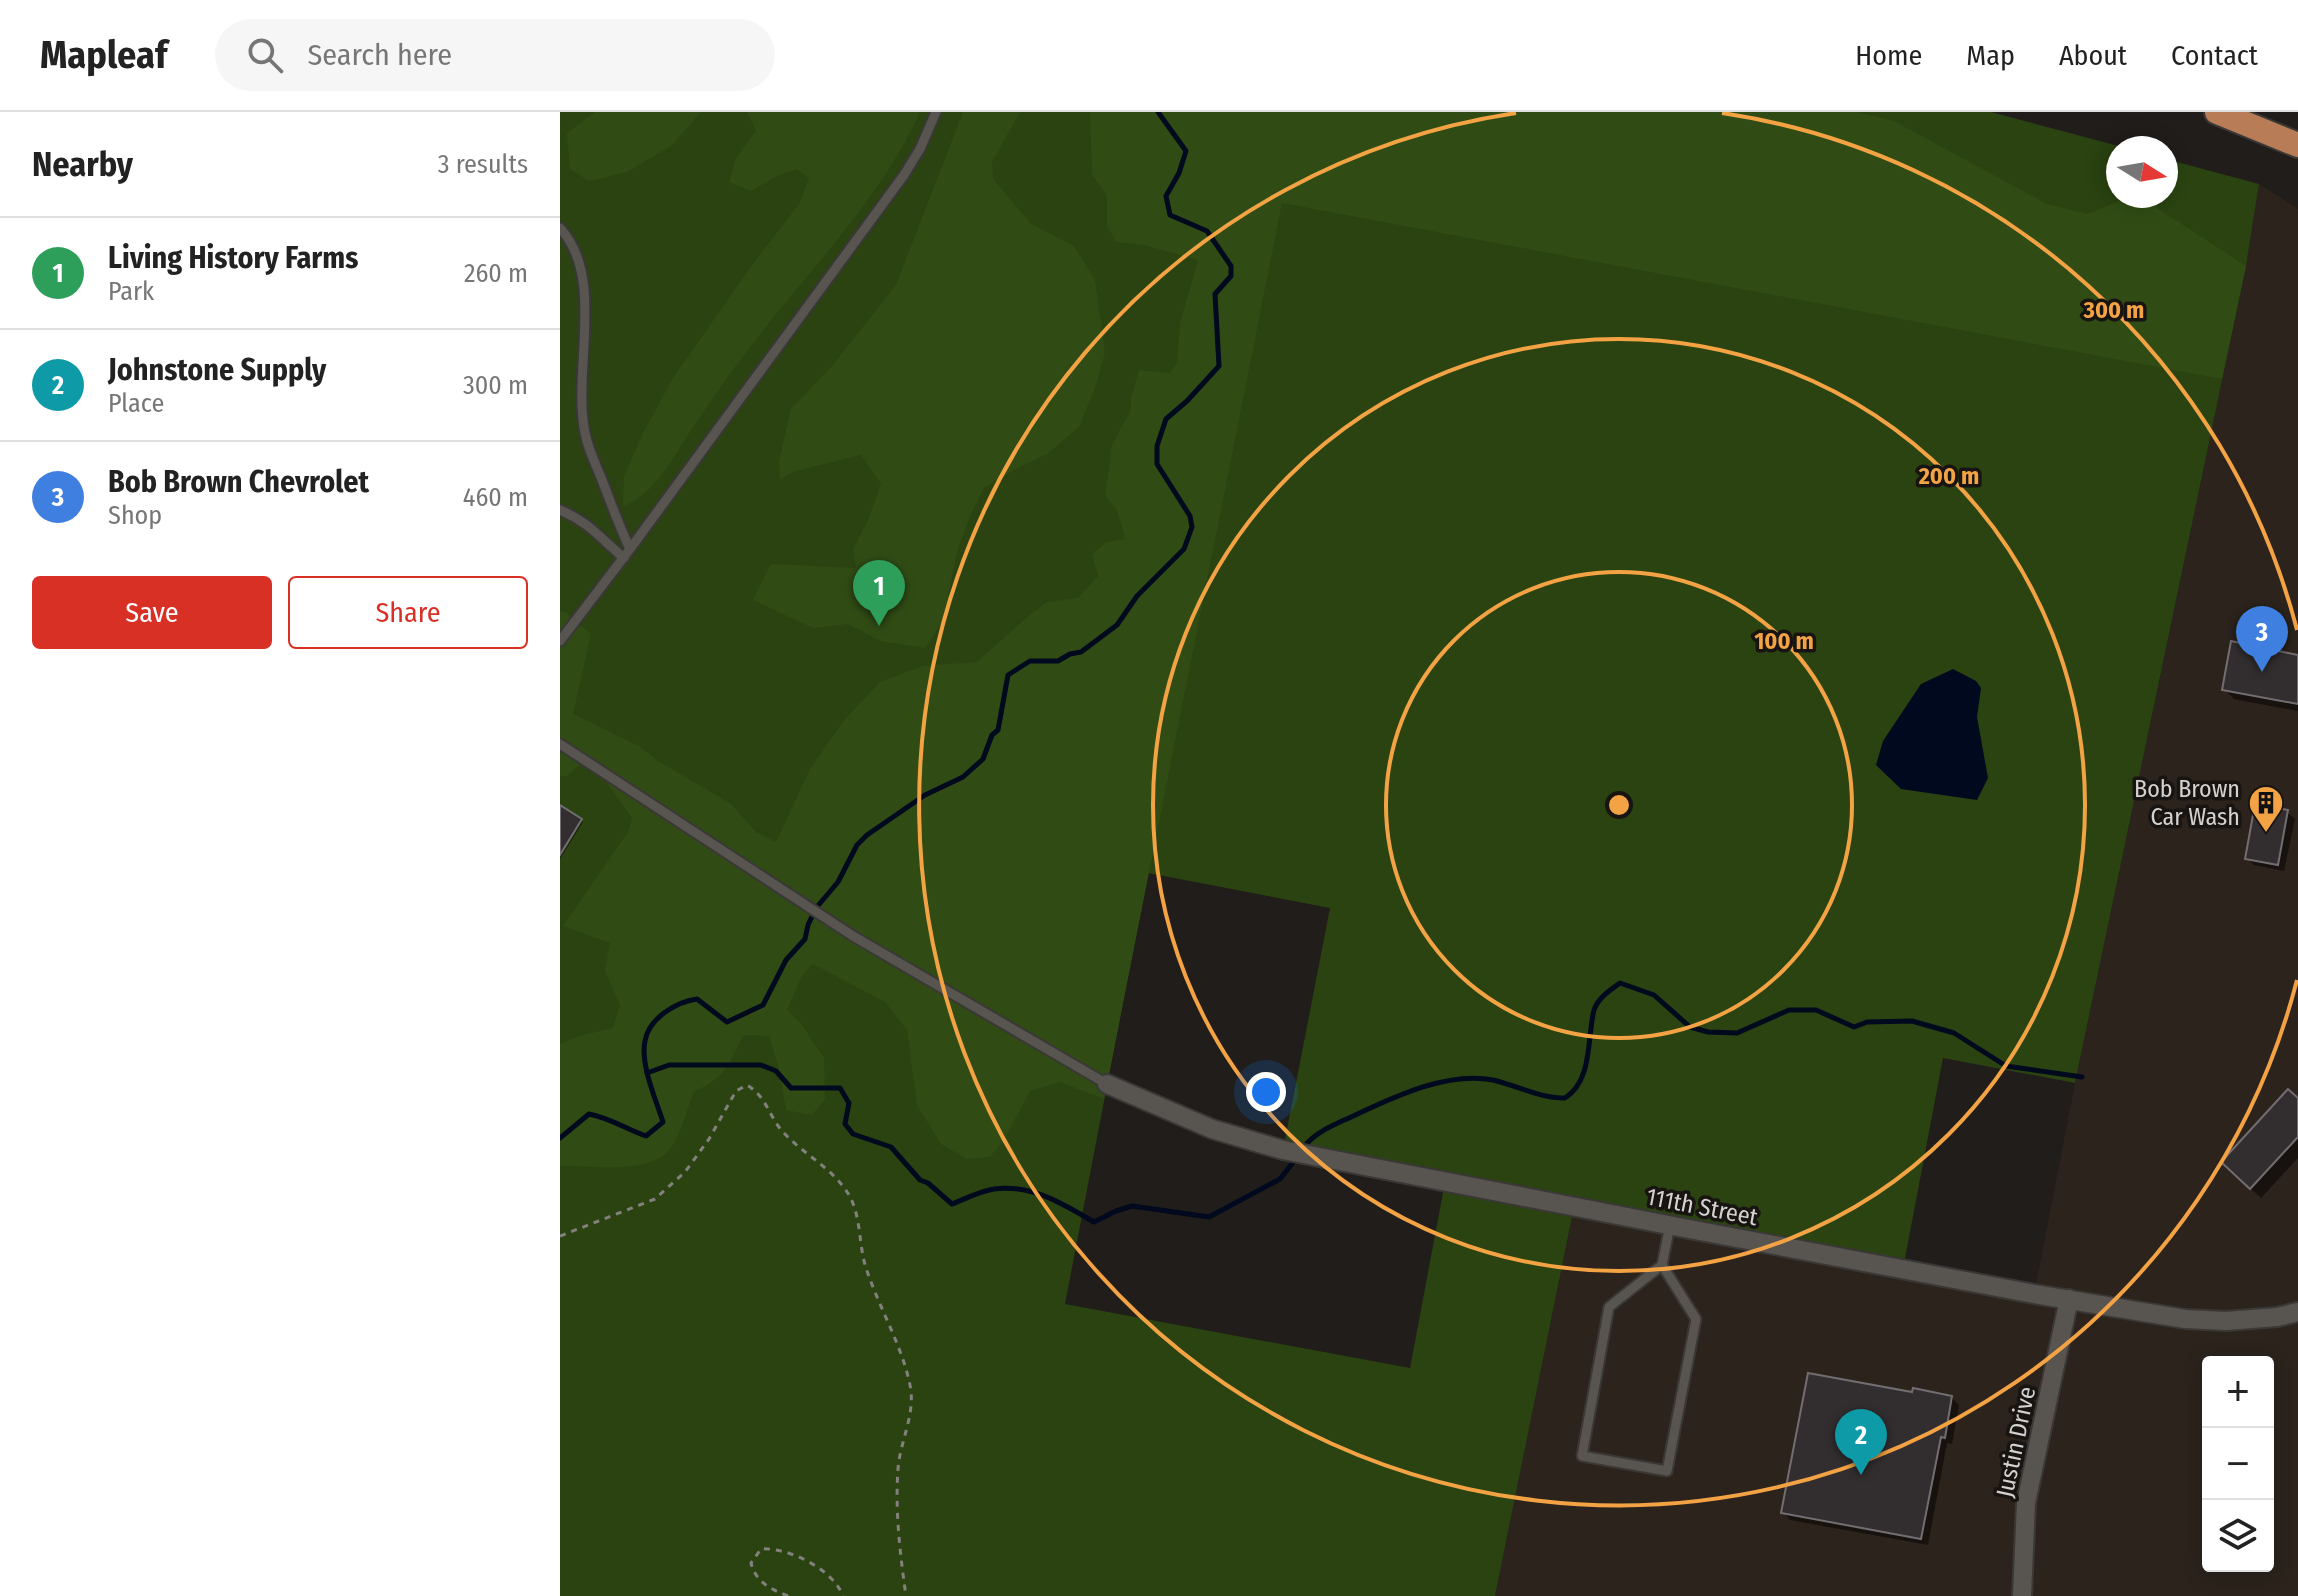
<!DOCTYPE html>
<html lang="en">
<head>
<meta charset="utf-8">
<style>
	:root { --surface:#fff; --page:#f6f6f6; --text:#222; --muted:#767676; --line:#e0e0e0; --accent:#d93025 }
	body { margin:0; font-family:"Fira Sans Condensed",sans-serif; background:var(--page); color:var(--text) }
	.controls { position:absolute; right:24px; bottom:24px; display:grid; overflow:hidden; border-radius:8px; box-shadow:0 4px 20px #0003 }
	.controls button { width:72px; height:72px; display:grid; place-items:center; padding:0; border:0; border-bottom:2px solid var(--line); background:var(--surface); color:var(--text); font:40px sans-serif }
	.compass { position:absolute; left:1546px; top:24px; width:72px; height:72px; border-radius:50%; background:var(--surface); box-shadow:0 4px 20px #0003; rotate:101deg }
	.you { position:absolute; left:706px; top:980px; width:28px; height:28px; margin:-20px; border:6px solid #fff; border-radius:50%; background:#1a73e8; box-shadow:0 0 0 12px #1a73e833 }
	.badge { display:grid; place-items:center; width:52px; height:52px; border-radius:50%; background:var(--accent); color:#fff; font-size:26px; font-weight:700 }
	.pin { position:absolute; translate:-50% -66px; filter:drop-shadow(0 2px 4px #0008) }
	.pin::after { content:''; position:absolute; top:42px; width:28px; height:24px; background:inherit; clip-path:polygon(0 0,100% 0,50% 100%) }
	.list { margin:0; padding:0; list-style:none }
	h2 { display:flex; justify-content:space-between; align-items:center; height:104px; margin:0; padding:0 32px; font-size:34px }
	h2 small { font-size:26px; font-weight:400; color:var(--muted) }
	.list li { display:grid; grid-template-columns:52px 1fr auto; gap:24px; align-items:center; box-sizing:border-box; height:112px; padding:0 32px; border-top:2px solid var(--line) }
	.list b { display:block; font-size:30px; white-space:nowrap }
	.list p { margin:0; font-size:26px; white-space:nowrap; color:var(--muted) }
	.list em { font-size:26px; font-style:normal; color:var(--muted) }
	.actions { display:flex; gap:16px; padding:24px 32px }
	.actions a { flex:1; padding:18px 0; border:2px solid var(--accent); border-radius:8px; text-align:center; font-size:28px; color:var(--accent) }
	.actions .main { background:var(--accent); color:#fff }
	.icon { flex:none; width:44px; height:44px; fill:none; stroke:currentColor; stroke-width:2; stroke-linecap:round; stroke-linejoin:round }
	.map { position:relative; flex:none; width:1738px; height:1484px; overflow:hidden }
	header { display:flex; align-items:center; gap:48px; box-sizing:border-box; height:112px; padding:0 40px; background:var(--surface); border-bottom:2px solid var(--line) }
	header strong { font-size:38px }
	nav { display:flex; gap:44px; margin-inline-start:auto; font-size:28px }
	.search { width:560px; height:72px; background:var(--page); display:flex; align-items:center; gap:20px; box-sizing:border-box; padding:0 28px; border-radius:44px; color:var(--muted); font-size:30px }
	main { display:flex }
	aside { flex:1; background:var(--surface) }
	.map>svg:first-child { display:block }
</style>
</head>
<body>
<header>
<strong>Mapleaf</strong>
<div class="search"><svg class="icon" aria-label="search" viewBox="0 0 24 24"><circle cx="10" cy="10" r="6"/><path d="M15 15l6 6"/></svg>Search here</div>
<nav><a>Home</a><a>Map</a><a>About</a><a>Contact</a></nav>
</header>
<main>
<aside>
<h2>Nearby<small>3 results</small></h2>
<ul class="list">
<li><span class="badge" style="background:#2e9e5b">1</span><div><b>Living History Farms</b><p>Park</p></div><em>260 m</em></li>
<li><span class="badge" style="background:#0f9aa8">2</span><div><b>Johnstone Supply</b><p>Place</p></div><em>300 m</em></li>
<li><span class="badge" style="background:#3f7fe0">3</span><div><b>Bob Brown Chevrolet</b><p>Shop</p></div><em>460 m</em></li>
</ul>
<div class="actions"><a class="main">Save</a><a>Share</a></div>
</aside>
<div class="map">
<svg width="1738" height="1484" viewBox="0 0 1738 1484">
	<rect width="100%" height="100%" fill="#201d1a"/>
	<!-- built -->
	<path fill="#2b231c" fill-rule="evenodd" d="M1699,72L1738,97V1484H935L1014,1095L1474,1182L1515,971L1686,154ZM1648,1250H1708V1454H1648Z"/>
	<!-- green -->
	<path fill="#2a4311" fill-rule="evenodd" d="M0,0H1431L1566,36H1558V84H1606V47L1699,72L1686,154L1515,971L1383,946L1343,1157L1014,1095L935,1484H0ZM588,761L770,796L723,1038L885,1070L850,1256L505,1192Z"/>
	<!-- forest -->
	<g fill="#304c14">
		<polygon points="35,0 141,0 111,34 67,60 29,69 10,57 7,21"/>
		<path d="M187,0H360C319,91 243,164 184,243C166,267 148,293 131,318C113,345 95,383 63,394L64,364L82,323L113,266L192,153L239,92L249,66L237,57L217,64L191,79L169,70L176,46L196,19Z"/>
		<polygon points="403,0 460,0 432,50 433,67 470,111 514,134 535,168 545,241 536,273 519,315 487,342 452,359 424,376 410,404 397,440 383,509 365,536 321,529 288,512 253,516 193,488 211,452 296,456 293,437 309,406 321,372 301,343 232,360 220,368 219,349 231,297 272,254 336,173"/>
		<path d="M530,0H1296L1334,9L1487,92L1528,102L1559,89L1594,94L1686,154L1662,267L722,91L544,987L500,970L470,979L444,1028L430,1045L407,1047L381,1032L357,993L347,918L325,890L253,852L242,864L227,898L240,910L264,946L265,987L252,1003L226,998L218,954L209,924L183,923C168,954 167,964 134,980C127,996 122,1019 113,1033C93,1065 32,1053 0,1054V932L19,924L53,916L60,893L45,859L50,831L3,814L68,720L72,706L42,664L22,651L7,664H0V499L5,500L31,522L13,602L79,634L98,649L171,692L197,721L216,730L250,657L285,607L320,570L363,554L417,550L465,507L487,490L518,486L538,464L532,442L547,430L565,427L557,398L545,384L552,333L571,298V286L579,258L610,261L617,250L620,211L638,148L584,133L556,130L547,114V83L532,63Z"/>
	</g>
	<!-- water -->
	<polygon fill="#00091d" points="1393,557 1416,569 1421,576 1417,605 1428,666 1417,688 1341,677 1316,653 1323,629 1361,572"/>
	<!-- shadow -->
	<g fill="#0007">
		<polygon points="1738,545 1738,599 1674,587 1664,577"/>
		<polygon points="0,695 23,710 0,747"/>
		<polygon points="1727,700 1735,707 1724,759 1694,753 1687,746"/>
		<polygon points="1738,989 1738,1046 1701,1086 1673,1060"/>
		<polygon points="1353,1282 1391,1285 1399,1293 1392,1332 1387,1331 1368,1433 1230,1408 1223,1400"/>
	</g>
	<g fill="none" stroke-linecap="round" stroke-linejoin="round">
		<!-- stream -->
		<g stroke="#00091d" stroke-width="5">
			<path d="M87,961L109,953H201L216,959L231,976H280L289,991L285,1012L293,1022L331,1035L360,1068L368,1071L392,1092C405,1087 420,1079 434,1077C472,1072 503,1092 534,1110L556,1099L572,1094L649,1105L720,1067L735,1048"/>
			<path d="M0,1026L29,1002C50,1006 66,1017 86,1024L103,1010C96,988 80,952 85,929C89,906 116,890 137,887L167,910L203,893L226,848L245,827L248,813L256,796L278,770L297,733L307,723L365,683L403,665L423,647L432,623L438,618L448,563L470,549H498L510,542L521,540L557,513L577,484L624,437L632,415L630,404L597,352V334L606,307L627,289L659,254L655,182L671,164V154L647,119L610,103L606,84L619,61L626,39L598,0"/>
			<path d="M744,1035C755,1020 774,1013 791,1005C832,986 886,959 933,968C958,974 979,986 1005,986C1033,968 1027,926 1034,898C1038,886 1050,878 1060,871L1094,883L1130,915L1148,920L1177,921L1229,898H1256L1294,915L1307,910L1352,909L1394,921L1446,954L1522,965"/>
		</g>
	</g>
	<!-- building -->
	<g fill="#322e30" stroke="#726d70" stroke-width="2">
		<polygon points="1671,529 1738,543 1738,592 1662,578"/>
		<polygon points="1695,692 1728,698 1718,753 1685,747"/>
		<polygon points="0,693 22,707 0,743"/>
		<polygon points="1728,977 1738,986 1738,1025 1690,1077 1661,1050"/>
		<polygon points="1248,1261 1352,1280 1353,1276 1392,1284 1385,1326 1381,1325 1361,1427 1221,1401"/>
	</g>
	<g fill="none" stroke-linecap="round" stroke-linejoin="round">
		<defs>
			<g id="service">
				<path d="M0,116C46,166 12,258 25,321C28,337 36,353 42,368C51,391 59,414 70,437L0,529"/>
				<path d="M0,398C29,410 41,427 64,446"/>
				<polyline points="70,437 344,63 360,37 376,0"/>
				<polyline points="0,632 293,824 547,972"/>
				<polyline points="1102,1153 1049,1195 1022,1344 1107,1359 1136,1207 1102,1153 1110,1113"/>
			</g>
			<g id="minor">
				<polyline points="547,972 652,1017 723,1038 1129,1117 1474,1182 1625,1207 1666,1209 1717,1205 1738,1200"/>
				<polyline points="1462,1484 1466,1391 1509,1187"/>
			</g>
			<polyline id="motorway" points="1657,0 1738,33"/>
		</defs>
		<!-- service casing -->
		<use href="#service" stroke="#3a3836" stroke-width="13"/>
		<!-- minor casing -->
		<use href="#minor" stroke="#3a3836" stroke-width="22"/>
		<!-- motorway casing -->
		<use href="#motorway" stroke="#3a3836" stroke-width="28"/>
		<!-- path -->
		<g stroke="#83807e" stroke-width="3" stroke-dasharray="6 6" stroke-linecap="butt">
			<path d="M0,1124L95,1087L125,1060L149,1027L176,979L187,973C207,985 209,1005 223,1020C244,1043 273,1056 289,1083C302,1106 298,1134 307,1159C320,1197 342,1234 350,1273C356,1302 340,1329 338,1357C335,1399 340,1442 346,1484"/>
			<path d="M228,1484C210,1477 196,1470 191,1451L201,1437C228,1435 273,1457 283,1484"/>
		</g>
		<!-- service -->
		<use href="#service" stroke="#585450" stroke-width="9"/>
		<!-- minor -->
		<use href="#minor" stroke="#585450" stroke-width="18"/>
		<!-- motorway -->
		<use href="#motorway" stroke="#b87c56" stroke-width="24"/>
	</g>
	<!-- distance rings -->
	<g fill="none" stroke="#f4a344" stroke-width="4">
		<circle cx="1059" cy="693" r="233"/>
		<circle cx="1059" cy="693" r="466"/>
		<path d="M1737 868A700 700 0 1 1 956 1M1162 1A700 700 0 0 1 1737 518"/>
	</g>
	<!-- icons -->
	<defs>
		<symbol id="building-pin" viewBox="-11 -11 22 30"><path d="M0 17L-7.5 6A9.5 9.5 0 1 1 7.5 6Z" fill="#f4a344" stroke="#171411"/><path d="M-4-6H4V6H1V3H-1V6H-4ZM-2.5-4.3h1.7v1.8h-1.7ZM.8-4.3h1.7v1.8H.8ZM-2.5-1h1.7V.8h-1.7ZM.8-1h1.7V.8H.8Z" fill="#111"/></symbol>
	</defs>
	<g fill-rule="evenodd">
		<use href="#building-pin" x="1686" y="671" width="40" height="54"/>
	</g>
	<g text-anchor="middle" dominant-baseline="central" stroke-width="7" stroke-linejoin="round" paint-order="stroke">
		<!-- poi labels -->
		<g font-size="24" fill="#d4d2d0" stroke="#171411" text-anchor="end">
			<text x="1680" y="677">Bob Brown<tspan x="1680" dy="28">Car Wash</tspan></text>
		</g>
		<!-- street labels -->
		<g font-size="24" fill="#d4d2d0" stroke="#171411">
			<text transform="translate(1142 1095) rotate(11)">111th Street</text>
			<text transform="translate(1456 1330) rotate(-78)">Justin Drive</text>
		</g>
	</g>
	<circle cx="1059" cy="693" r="12" fill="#f4a344" stroke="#171411" stroke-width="4"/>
	<g font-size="24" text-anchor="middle" font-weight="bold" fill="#f4a344" stroke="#171411" stroke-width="7" stroke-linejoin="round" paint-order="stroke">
		<text x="1554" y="206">300 m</text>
		<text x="1389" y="372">200 m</text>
		<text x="1224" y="537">100 m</text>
	</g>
</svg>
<div class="controls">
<button>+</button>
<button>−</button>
<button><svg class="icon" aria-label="layers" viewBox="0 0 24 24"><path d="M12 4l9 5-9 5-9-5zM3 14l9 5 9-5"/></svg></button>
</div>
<svg class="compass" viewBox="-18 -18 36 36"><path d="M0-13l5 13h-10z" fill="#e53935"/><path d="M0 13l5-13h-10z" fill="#767676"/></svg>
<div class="you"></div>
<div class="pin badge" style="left:319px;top:514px;background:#2e9e5b">1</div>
<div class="pin badge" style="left:1301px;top:1363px;background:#0f9aa8">2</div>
<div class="pin badge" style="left:1702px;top:560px;background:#3f7fe0">3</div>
</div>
</main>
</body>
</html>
